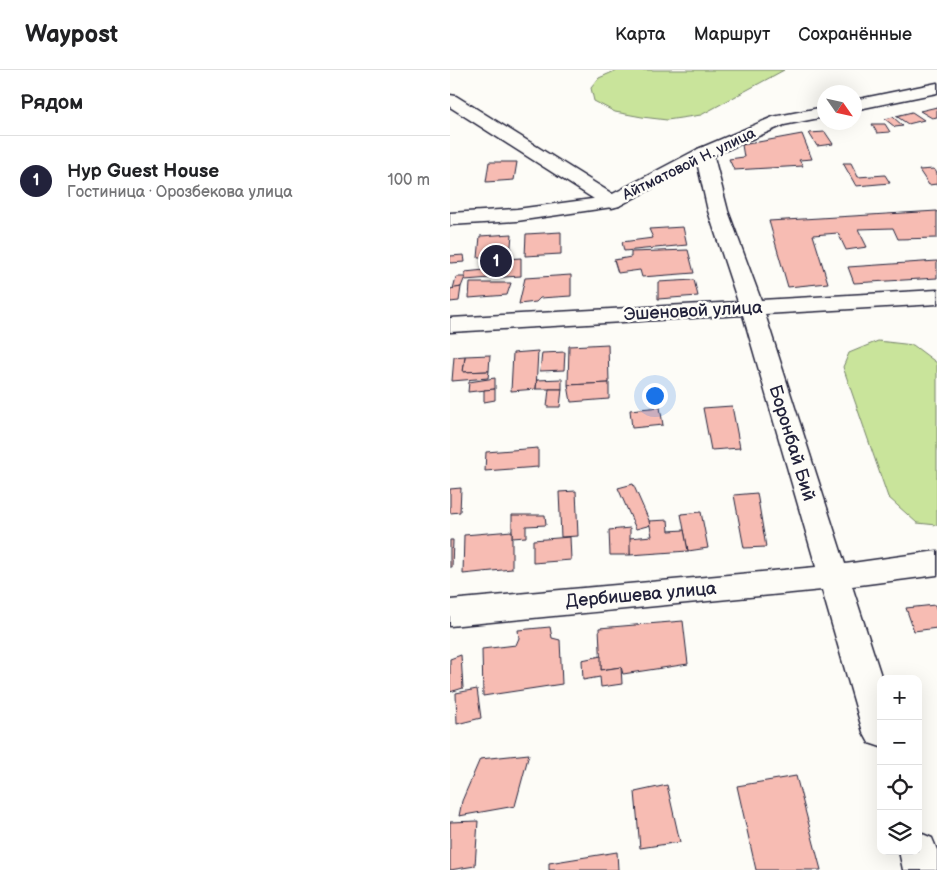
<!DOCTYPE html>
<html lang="ru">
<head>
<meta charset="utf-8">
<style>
	:root { --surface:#fff; --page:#f2f2f2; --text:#202124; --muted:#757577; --line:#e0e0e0; --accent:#22223b }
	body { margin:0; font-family:"Balsamiq Sans",sans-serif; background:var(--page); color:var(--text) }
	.controls { position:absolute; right:15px; bottom:15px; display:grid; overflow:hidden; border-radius:10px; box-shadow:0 5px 20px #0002 }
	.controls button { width:45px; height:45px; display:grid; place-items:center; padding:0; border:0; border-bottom:1px solid var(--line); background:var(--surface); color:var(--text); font:25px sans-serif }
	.compass { position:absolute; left:367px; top:15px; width:45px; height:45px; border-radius:50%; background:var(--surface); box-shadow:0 5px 20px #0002; rotate:124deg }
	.you { position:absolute; left:204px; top:325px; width:18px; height:18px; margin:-12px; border:4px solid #fff; border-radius:50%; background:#1a73e8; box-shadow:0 0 0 8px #1a73e833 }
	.badge { display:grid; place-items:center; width:32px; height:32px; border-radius:50%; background:var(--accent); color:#fff; font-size:16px; font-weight:700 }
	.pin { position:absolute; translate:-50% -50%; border:2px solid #fff; box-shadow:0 1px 5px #0006 }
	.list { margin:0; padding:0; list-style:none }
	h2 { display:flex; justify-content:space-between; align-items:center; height:65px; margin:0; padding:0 20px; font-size:21px }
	h2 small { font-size:16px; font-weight:400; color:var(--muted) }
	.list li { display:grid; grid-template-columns:32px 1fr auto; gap:15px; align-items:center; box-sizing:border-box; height:90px; padding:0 20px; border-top:1px solid var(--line) }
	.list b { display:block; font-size:19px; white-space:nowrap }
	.list p { margin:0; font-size:16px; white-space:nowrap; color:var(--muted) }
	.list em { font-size:16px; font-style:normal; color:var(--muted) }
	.icon { flex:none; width:28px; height:28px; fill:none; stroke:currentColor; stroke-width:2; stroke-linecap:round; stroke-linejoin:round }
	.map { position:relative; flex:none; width:487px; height:800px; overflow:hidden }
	header { display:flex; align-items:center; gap:30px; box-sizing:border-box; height:70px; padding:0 25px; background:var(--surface); border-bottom:1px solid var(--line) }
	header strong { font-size:24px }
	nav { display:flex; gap:28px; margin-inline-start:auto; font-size:18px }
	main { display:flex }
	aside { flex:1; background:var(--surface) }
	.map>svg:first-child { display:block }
</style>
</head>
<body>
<header>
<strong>Waypost</strong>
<nav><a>Карта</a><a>Маршрут</a><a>Сохранённые</a></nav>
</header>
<main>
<aside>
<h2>Рядом<small></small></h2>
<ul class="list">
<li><span class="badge">1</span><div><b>Нур Guest House</b><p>Гостиница · Орозбекова улица</p></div><em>100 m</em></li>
</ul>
</aside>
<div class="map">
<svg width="487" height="800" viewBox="0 0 487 800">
	<rect width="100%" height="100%" fill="#fdfcf7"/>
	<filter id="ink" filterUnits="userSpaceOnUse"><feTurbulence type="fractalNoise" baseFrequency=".02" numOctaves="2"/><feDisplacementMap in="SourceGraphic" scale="10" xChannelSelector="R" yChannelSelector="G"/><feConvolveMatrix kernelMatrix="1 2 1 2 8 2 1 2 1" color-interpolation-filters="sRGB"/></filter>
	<g filter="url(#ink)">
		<!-- green -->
		<g fill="#c9e49b" stroke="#76836b">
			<polygon points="167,0 334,0 251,45 217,50 192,47 165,42 144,31 141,18 149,8"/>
			<polygon points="428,271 463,275 487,293 487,455 467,453 438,427 393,297 399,283"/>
		</g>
		<!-- building -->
		<g fill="#f7bcb3" stroke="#22223b">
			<polygon points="487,37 487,47 482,48 470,41"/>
			<polygon points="462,42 474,50 458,54 446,46"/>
			<polygon points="443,47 453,56 445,57 435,49"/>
			<polygon points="422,54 435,54 440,62 427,63"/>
			<polygon points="375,62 383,74 367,76 359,63"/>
			<polygon points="352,64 362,89 349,90 353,96 284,100 279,89 294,87 292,75"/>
			<polygon points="39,92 67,92 64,110 36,112"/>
			<polygon points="393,93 401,93 408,107 435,105 440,113 406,116"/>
			<polygon points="484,99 487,103 487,114 479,115 469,100"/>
			<polygon points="487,141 487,168 448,169 443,158 408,159 417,177 396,180 388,163 363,165 378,213 338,217 319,151"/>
			<polygon points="233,157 237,175 174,181 172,172 203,168 199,159"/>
			<polygon points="111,162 111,184 75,186 76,164"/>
			<polygon points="62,164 60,187 28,188 30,166"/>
			<polygon points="238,180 244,203 192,207 190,200 168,203 164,190 181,187 181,182"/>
			<polygon points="14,185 15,192 0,193 0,186"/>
			<polygon points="71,188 71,206 54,207 55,189"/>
			<polygon points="487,191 487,208 404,213 398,197"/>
			<polygon points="54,198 54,207 15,210 15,202"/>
			<polygon points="121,205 121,226 90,228 86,232 69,234 75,208"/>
			<polygon points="6,207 15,207 11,217 3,219"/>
			<polygon points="244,210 248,226 208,229 208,212"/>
			<polygon points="20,213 61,213 57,225 19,228"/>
			<polygon points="11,217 9,231 0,232 0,219"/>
			<polygon points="158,274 159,313 118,315 119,276"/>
			<polygon points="88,281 86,319 61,321 63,283"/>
			<polygon points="115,282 114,300 90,301 92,283"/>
			<polygon points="40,285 39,301 13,302 15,286"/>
			<polygon points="15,286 13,302 39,301 38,308 2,311 4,287"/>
			<polygon points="45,308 45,319 18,322 19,312"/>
			<polygon points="112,309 112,319 86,319 87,310"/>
			<polygon points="159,313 159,329 121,332 118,315"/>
			<polygon points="45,319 45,330 34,332 34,320"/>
			<polygon points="99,319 112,319 110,337 97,337"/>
			<polygon points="282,336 290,378 261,380 253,338"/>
			<polygon points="210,337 213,355 182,358 180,340"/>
			<polygon points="88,378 88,397 35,401 36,382"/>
			<polygon points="183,414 201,455 186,459 168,418"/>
			<polygon points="11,418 10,442 0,443 0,419"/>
			<polygon points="126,421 128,466 111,467 109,422"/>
			<polygon points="307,423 316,477 294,478 284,425"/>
			<polygon points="251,442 258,478 238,481 231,444"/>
			<polygon points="62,445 95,445 96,455 76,456 76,467 62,468"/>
			<polygon points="218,450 219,461 234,460 238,481 180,485 179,468 202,466 199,451"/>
			<polygon points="180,458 180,485 160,485 159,460"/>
			<polygon points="62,461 62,499 13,504 14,465"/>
			<polygon points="120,467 121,490 83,493 83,470"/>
			<polygon points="0,470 3,470 2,497 0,497"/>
			<polygon points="485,535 487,541 487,558 464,561 456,538"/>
			<polygon points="233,551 238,594 173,604 171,597 151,600 149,558"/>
			<polygon points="100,557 102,568 110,570 112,614 33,626 32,579 66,575 69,568 68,560"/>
			<polygon points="11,585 13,618 0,622 0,589"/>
			<polygon points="151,586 151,600 171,597 172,614 151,617 150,607 133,610 132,590"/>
			<polygon points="27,619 31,648 7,654 6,623"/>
			<polygon points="79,684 65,736 9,746 12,731 30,689"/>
			<polygon points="346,706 371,800 306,800 287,716"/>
			<polygon points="217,715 230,772 190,778 185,722"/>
			<polygon points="28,751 25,796 0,800 0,752"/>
			<polygon points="167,782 168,800 99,800 99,793"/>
		</g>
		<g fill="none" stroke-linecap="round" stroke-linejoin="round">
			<defs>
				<g id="minor">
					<polygon points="0,25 6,26 169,128 172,132 169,136 162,138 155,136 0,37"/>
					<polygon points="254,77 260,79 263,83 278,141 311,230 487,220 487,234 315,244 395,494 487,481 487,505 402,516 432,609 431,677 419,673 413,662 372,520 0,556 0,530 366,497 293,245 0,262 0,248 288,232 258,141 245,83 248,79"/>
					<polygon points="468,762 482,768 487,780 487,800 453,800 449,781 468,781"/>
				</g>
				<g id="major">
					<polygon points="487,13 487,23 404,40 404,30"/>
					<polygon points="374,37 374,47 334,55 260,87 169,136 67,151 0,155 0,143 67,139 157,127 248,79 323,47"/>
				</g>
			</defs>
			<!-- minor casing -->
			<use href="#minor" stroke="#22223b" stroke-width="3"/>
			<!-- major casing -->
			<use href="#major" stroke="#22223b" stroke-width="3"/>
			<!-- minor -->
			<use href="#minor" fill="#fdfcf7" fill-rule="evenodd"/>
			<!-- major -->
			<use href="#major" fill="#fdfcf7" fill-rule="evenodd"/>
		</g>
	</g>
	<g text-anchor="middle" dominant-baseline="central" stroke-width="5" stroke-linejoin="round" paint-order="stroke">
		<!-- far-street labels -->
		<g font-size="15" fill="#22223b" stroke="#fdfcf7">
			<text transform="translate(239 94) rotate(-26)">Айтматовой Н. улица</text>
		</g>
		<!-- street labels -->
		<g font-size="18" fill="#22223b" stroke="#fdfcf7">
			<text transform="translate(243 241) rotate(-3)">Эшеновой улица</text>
			<text transform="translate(342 373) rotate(73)">Боронбай Бий</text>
			<text transform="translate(191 525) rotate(-5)">Дербишева улица</text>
		</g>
	</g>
</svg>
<div class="controls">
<button>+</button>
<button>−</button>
<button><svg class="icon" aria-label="locate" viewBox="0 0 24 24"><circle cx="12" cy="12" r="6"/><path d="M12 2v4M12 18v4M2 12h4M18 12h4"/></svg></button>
<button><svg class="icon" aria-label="layers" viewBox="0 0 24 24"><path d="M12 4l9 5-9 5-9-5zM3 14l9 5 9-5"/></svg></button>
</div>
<svg class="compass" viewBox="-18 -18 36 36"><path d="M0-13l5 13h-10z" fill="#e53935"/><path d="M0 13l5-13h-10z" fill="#757577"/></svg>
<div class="you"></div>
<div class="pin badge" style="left:46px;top:191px">1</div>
</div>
</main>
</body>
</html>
